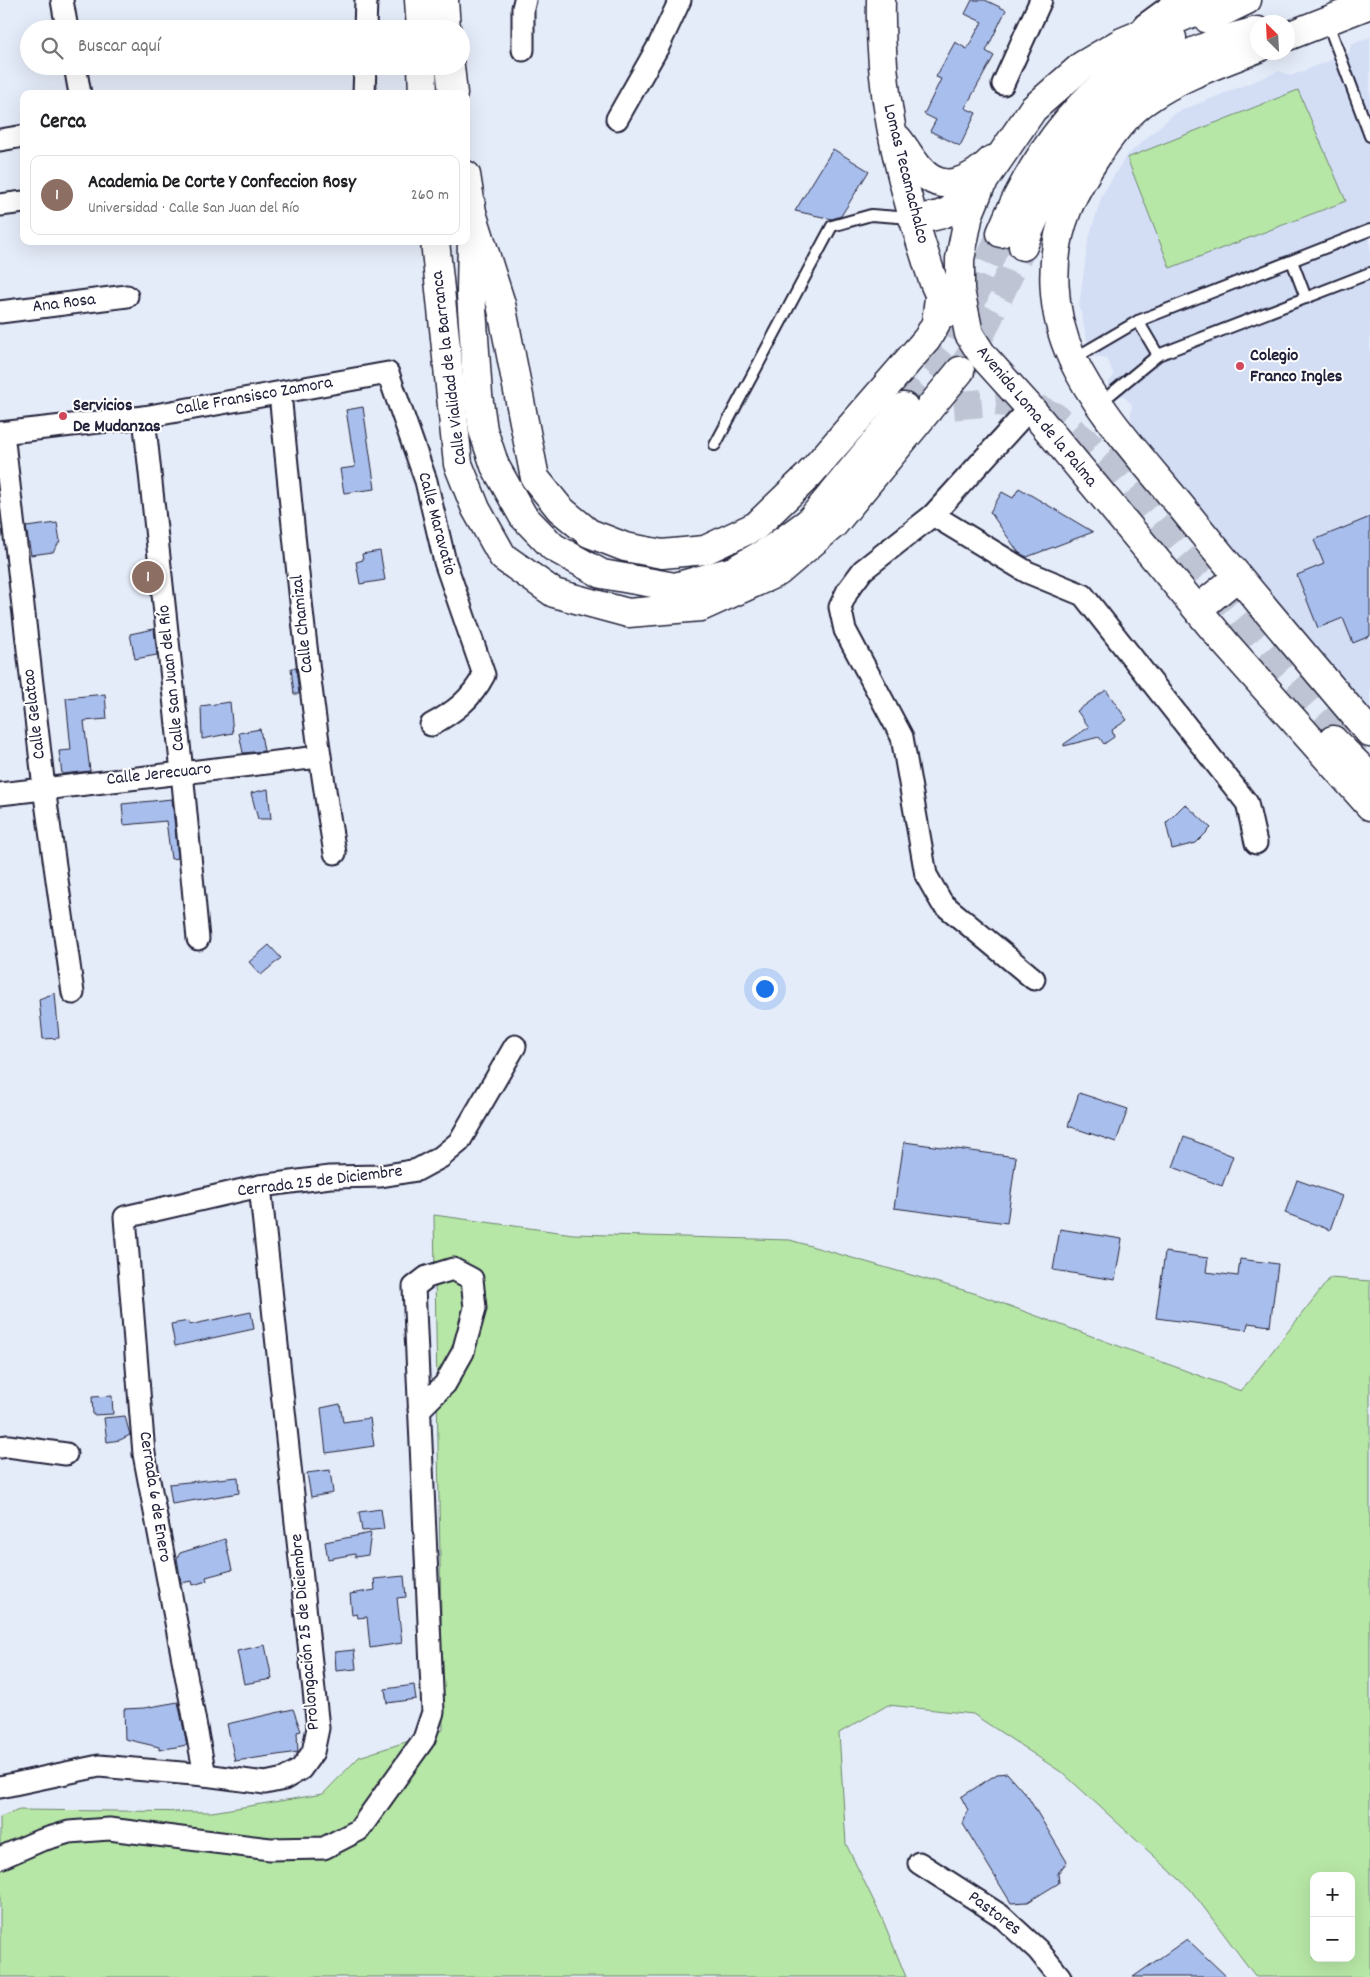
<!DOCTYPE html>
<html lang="es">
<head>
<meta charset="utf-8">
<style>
	:root { --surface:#fff; --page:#f6f6f6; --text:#202124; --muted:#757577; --line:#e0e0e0; --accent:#d1495b }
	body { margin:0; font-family:Dekko,sans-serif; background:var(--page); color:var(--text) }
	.controls { position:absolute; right:15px; bottom:15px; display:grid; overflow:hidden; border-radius:10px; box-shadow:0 5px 20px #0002 }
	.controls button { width:45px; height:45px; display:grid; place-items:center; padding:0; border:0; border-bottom:1px solid var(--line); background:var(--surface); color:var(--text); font:25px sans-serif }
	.compass { position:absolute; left:1250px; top:15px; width:45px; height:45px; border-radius:50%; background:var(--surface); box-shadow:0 5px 20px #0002; rotate:336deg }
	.you { position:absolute; left:764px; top:988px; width:18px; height:18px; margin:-12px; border:4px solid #fff; border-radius:50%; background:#1a73e8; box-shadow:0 0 0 8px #1a73e833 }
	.badge { display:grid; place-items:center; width:32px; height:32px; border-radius:50%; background:var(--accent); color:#fff; font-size:16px; font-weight:700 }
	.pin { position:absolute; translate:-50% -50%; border:2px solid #fff; box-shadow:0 1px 5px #0006 }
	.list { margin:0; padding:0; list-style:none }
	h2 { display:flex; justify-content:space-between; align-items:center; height:65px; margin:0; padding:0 20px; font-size:21px }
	h2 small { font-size:16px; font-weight:400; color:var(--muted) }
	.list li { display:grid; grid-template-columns:32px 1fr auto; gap:15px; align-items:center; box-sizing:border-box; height:80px; margin:0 10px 10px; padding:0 10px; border:1px solid var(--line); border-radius:10px }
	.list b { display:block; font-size:19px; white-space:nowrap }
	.list p { margin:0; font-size:16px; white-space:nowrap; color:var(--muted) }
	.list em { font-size:16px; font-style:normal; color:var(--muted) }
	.icon { flex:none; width:28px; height:28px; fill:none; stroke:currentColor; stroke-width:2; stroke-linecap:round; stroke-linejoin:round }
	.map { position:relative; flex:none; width:1370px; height:1977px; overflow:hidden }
	.search { position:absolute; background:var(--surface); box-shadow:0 5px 20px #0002; left:20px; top:20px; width:450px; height:55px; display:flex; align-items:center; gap:12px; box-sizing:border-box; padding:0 18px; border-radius:28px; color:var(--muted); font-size:19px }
	.panel { position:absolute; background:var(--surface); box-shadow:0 5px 20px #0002; left:20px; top:90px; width:450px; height:155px; border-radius:10px }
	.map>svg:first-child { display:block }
</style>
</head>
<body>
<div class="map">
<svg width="1370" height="1977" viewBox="0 0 1370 1977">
	<rect width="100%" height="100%" fill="#e5ecf9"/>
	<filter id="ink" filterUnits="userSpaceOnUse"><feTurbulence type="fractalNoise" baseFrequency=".02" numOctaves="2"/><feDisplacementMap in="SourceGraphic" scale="10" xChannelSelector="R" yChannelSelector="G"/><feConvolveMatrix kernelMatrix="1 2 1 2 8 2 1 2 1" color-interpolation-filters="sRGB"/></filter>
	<g filter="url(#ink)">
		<!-- built -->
		<polygon fill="#d3def5" points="1370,37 1370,711 1288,617 1130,423 1132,404 1108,384 1114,375 1107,358 1091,356 1079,305 1088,241 1102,195 1126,156 1175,113 1279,71 1290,76 1349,53 1351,44"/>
		<!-- green -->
		<g fill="#b7e7a6" stroke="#6c8470" fill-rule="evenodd">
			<polygon points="1298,90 1346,201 1170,268 1127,158"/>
			<path d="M434,1215L573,1234L790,1240L977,1294L1241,1391L1330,1278L1370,1281V1977H1256L1190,1889L1064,1774L973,1714L888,1705L839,1733L846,1844L882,1918L906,1977H0V1817L19,1810L212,1812L323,1794L359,1757L443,1730ZM1314,1876H1351V1958H1314Z"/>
		</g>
		<!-- building -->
		<g fill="#a8beec" stroke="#22223b">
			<polygon points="972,0 985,0 1006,10 986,51 994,56 965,108 976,113 960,146 930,131 936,120 924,114 941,79 936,77 955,42 967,49 982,22 965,14"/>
			<polygon points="833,149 869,171 841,216 832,219 795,211"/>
			<polygon points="363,407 375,489 344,493 340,469 355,467 346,410"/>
			<polygon points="1019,488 1093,532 1027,557 1019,553 990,512 1002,492 1013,498"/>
			<polygon points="1370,517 1370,636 1353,643 1343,618 1318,628 1297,575 1324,564 1314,540"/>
			<polygon points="57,523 60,541 53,552 31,555 26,527"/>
			<polygon points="380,551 385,580 360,584 356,562 363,560 362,554"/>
			<polygon points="154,629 157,655 135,659 130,634"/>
			<polygon points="291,668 296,668 299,694 294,694"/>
			<polygon points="1106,690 1127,720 1112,730 1114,737 1104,744 1099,737 1064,746 1064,744 1089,727 1077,711"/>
			<polygon points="105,694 107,719 84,721 90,771 62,774 59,751 71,750 66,698"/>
			<polygon points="230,702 233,733 202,739 201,706"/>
			<polygon points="260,729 264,751 243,753 239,733"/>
			<polygon points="268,789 271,819 258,819 251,793"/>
			<polygon points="172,799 178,858 171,859 166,821 124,825 122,804"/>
			<polygon points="1185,804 1211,828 1196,843 1172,849 1166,823"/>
			<polygon points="269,945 281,958 261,975 249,962"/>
			<polygon points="55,993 59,1038 43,1039 39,999"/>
			<polygon points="1079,1093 1128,1109 1116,1142 1068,1126"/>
			<polygon points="1184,1137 1233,1156 1222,1186 1173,1167"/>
			<polygon points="904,1142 1016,1157 1007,1223 894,1208"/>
			<polygon points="1297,1180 1342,1196 1330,1230 1285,1213"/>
			<polygon points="1060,1229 1122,1239 1115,1280 1053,1270"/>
			<polygon points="1165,1252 1208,1258 1206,1272 1238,1276 1240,1259 1278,1264 1270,1326 1248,1323 1247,1330 1156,1318"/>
			<polygon points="251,1312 254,1329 175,1346 171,1324 189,1321 189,1325"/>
			<polygon points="112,1396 113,1414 93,1415 92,1397"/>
			<polygon points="340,1404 343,1422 370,1418 374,1446 326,1453 321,1408"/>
			<polygon points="125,1416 130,1435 120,1440 107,1442 104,1418"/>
			<polygon points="330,1470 333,1493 311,1497 307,1473"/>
			<polygon points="238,1477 239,1493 172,1504 169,1484"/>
			<polygon points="381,1509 384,1529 362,1531 359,1512"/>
			<polygon points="371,1533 368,1555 355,1557 355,1554 328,1559 325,1542"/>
			<polygon points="225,1539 232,1570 206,1577 207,1581 193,1585 192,1581 181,1583 177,1558 180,1553"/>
			<polygon points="404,1576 406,1597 397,1598 402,1643 370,1648 367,1617 358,1618 357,1614 352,1615 350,1594 375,1590 374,1579"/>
			<polygon points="265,1645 272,1679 244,1684 237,1651"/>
			<polygon points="354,1650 356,1669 336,1671 335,1652"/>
			<polygon points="414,1685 416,1699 387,1703 385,1689"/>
			<polygon points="178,1702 187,1745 159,1750 159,1747 125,1739 124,1709 144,1708"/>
			<polygon points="293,1709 301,1731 297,1732 298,1752 235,1761 227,1724"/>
			<polygon points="1007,1773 1028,1797 1067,1862 1058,1873 1059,1883 1028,1902 1011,1903 963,1824 968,1810 961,1797 997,1774"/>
			<polygon points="1187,1939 1227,1977 1133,1977"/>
		</g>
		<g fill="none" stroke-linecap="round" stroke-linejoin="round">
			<!-- secondary-tunnel -->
			<g stroke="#bec4d3" stroke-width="28" stroke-dasharray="28 14" stroke-linecap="butt">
				<polyline points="960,371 974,349 1023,246"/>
				<polyline points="904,407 952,348 1001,233"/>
				<polyline points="912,409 996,402 1030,405 1054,416 1106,458 1269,652 1361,754"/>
			</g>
			<defs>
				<g id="service">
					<polyline points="1327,21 1370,136"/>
					<polyline points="1292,261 1306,298"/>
					<polyline points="1138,321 1158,355"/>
					<polyline points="1073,359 1138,321 1370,230"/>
					<polyline points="1100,403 1158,355 1370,273"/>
					<polyline points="715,445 832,226 871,215 911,218"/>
				</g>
				<g id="minor">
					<polyline points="62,0 67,29"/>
					<polyline points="1144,25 1178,0"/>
					<polyline points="365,29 366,0"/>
					<polyline points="523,50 523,8 525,0"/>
					<polyline points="75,66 80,94"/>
					<polyline points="1003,84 1041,0"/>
					<polyline points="364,94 365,66"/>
					<polyline points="617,119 659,45 680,0"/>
					<polyline points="0,140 24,136"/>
					<polyline points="0,205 24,202"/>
					<polyline points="0,312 127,296"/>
					<path d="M280,393C295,547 309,700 335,853"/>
					<polyline points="1030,408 933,515 863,570 848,590 840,607 845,630 902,737 926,875 942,903 1034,979"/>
					<polyline points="144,417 182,772 198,939"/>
					<path d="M0,433L144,417L388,373L426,481L445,562L484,675C471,700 454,712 431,725"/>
					<polyline points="3,433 44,788 73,993"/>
					<polyline points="933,515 1027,572 1083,595 1247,803 1256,843"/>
					<polyline points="0,794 319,757"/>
					<polyline points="0,1447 8,1446 66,1454"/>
					<polyline points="205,1775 144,1454 125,1217 260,1186 330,1177 381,1176 417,1170 441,1157 459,1142 515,1046"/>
					<polyline points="0,1787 99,1766 205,1775 265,1783 284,1779 301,1769 313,1752 318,1728 260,1186"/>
					<polyline points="0,1858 39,1841 69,1832 109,1829 270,1849 324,1848 359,1830 424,1739 433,1712 414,1287 427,1277 453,1269 472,1279 475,1308 463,1352 445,1384 419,1410"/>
					<polyline points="919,1863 1000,1915 1038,1950 1060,1977"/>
				</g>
				<g id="secondary">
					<polyline points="419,0 421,29"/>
					<polyline points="444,0 446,29"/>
					<path d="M881,0C879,87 895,160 921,243C929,267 934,292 951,312"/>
					<polyline points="1223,0 1122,42 1083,65 1033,109 981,185 969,214 960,259 960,290 969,334 983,356 1030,408 1226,644 1370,806"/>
					<polyline points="1208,19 1247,0"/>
					<polyline points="1288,36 1370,4"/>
					<path d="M1258,48C1220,63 1181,76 1148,99C1128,112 1113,132 1100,151C1088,170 1075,189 1067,210C1048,257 1051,313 1072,358C1097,412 1146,463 1183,509C1244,585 1307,659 1370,733"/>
					<polyline points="422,66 423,94"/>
					<polyline points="450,66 453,94"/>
					<path d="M898,139C906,149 911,159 919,168C942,197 972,180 992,160"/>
					<polyline points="466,175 475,231"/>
					<polyline points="472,213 501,304 535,478 560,509 589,533 625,547 662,554 705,550 756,526 808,476 927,339 936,323 939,298"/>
					<path d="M913,218C947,218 954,209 978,188"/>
					<path d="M1001,233C1035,150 1090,78 1172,38"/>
					<polyline points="472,238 471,294 478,395 483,430 495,466 523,516 553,547 602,574 675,587 733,571 772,549 809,522 904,407"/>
					<polyline points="435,241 458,464 476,509 503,557 554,593 628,613 701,607 778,572 834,524 960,371"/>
					<path d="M1023,246C1067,131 1135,59 1258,31"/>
					<polyline points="1198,609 1237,577"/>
					<polyline points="1333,740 1370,777"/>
				</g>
			</defs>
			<!-- service casing -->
			<use href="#service" stroke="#22223b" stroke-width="14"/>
			<!-- minor casing -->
			<use href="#minor" stroke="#22223b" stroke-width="25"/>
			<!-- secondary casing -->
			<use href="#secondary" stroke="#22223b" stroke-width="31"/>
			<!-- service -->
			<use href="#service" stroke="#fff" stroke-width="10"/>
			<!-- minor -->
			<use href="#minor" stroke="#fff" stroke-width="21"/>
			<!-- secondary -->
			<use href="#secondary" stroke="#fff" stroke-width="28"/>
		</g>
	</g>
	<!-- markers -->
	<g fill="#d1495b" stroke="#fff" stroke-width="2">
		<circle cx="1240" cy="366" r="5"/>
		<circle cx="63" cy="416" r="5"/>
	</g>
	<g text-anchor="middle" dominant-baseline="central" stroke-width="4" stroke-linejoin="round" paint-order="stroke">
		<!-- street labels -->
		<g font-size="18" fill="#22223b" stroke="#fff">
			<text transform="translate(905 174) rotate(76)">Lomas Tecamachalco</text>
			<text transform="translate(64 304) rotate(-7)">Ana Rosa</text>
			<text transform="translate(450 368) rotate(-97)">Calle Vialidad de la Barranca</text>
			<text transform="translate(254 397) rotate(-10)">Calle Fransisco Zamora</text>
			<text transform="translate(1036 417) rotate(50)">Avenida Loma de la Palma</text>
			<text transform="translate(436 524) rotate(75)">Calle Maravatio</text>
			<text transform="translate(303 624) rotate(-96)">Calle Chamizal</text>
			<text transform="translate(172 678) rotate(-96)">Calle San Juan del Río</text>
			<text transform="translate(35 714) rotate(-97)">Calle Gelatao</text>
			<text transform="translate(159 775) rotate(-6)">Calle Jerecuaro</text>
			<text transform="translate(320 1182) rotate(-7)">Cerrada 25 de Diciembre</text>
			<text transform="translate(154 1497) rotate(81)">Cerrada 6 de Enero</text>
			<text transform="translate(306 1632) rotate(-95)">Prolongación 25 de Diciembre</text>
			<text transform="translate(994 1914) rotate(37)">Pastores</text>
		</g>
		<!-- poi labels -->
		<g font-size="18" font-weight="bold" fill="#22223b" stroke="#fff" text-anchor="start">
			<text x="1250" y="356">Colegio<tspan x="1250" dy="21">Franco Ingles</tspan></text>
			<text x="73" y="406">Servicios<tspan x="73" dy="21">De Mudanzas</tspan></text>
		</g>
	</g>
</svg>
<div class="controls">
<button>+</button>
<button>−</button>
</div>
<svg class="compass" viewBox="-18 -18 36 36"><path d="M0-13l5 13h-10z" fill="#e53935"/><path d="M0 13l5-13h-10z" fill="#757577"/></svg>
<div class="you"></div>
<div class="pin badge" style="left:148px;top:577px;background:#8d6e63">1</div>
<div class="search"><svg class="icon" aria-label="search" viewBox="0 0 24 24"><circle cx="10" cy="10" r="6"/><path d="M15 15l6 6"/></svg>Buscar aquí</div>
<section class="panel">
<h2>Cerca<small></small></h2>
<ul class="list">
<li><span class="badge" style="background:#8d6e63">1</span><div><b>Academia De Corte Y Confeccion Rosy</b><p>Universidad · Calle San Juan del Río</p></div><em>260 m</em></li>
</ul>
</section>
</div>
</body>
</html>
